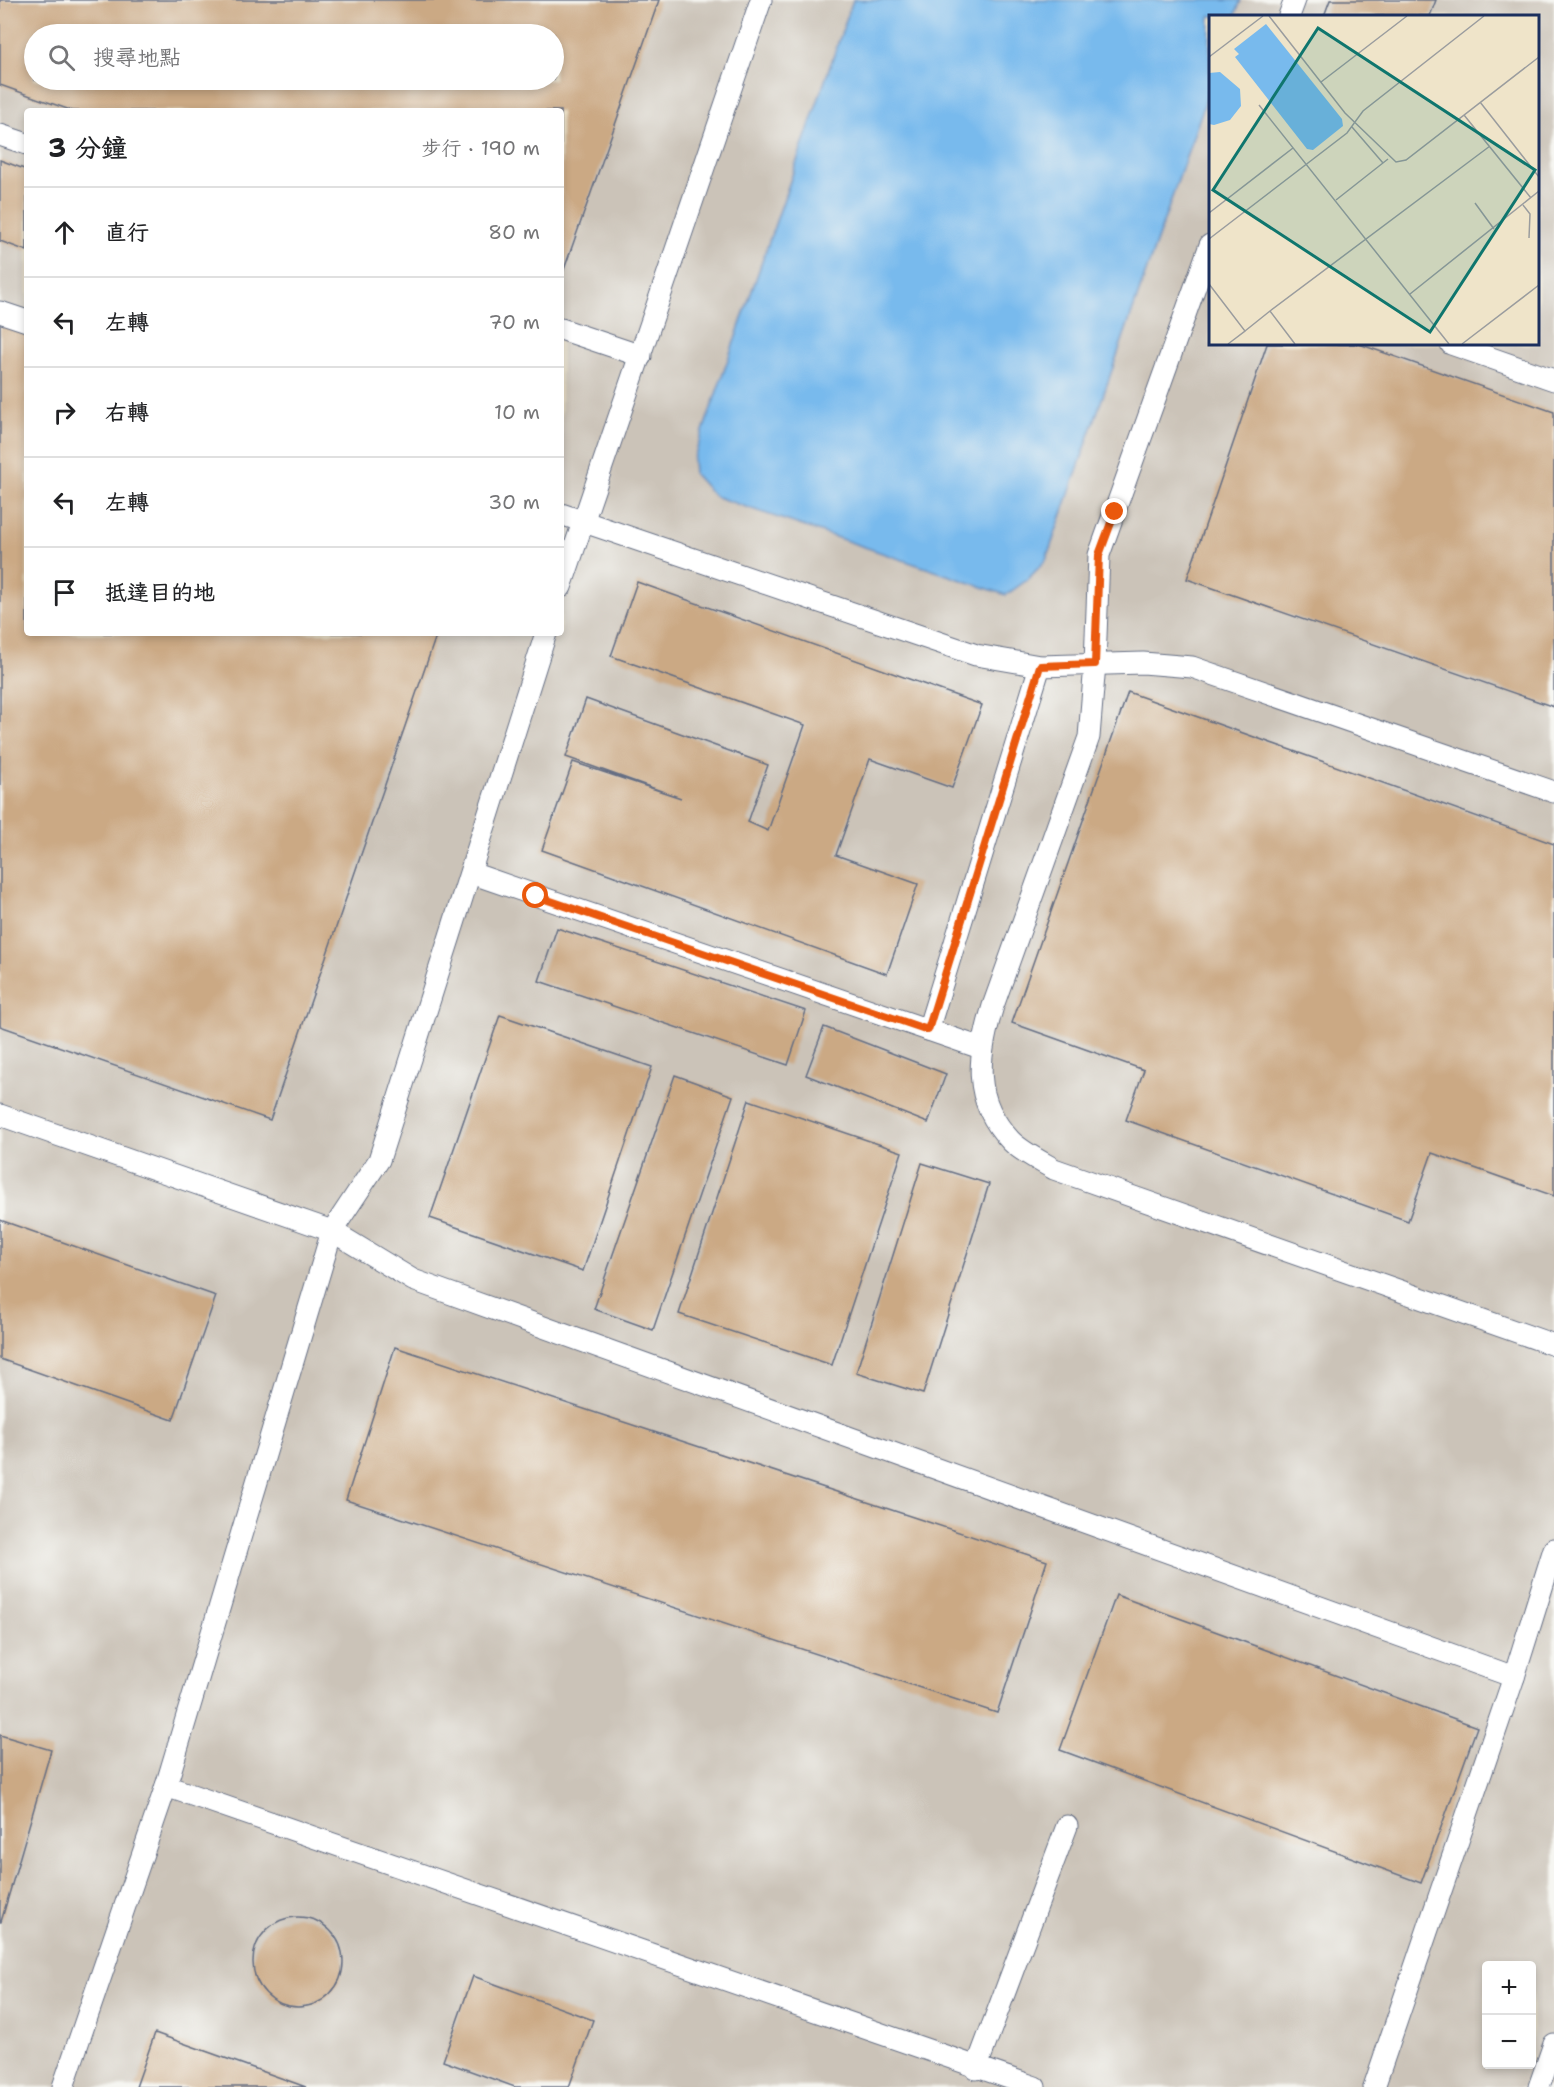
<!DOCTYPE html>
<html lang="zh-TW">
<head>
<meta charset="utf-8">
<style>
	:root { --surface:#fff; --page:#f2f2f2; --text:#202124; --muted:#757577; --line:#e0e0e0 }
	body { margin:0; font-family:"Shantell Sans","LXGW WenKai TC",sans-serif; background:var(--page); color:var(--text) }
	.controls { position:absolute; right:18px; bottom:18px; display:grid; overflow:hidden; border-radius:6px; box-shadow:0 3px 9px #0003 }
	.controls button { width:54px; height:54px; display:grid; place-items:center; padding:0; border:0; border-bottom:2px solid var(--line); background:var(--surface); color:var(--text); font:30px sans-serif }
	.stop { position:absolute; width:18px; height:18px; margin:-14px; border:4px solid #ea580c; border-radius:50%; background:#fff }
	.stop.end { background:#ea580c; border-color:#fff; box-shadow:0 2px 6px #0008 }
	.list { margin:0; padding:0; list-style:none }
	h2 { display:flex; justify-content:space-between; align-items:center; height:78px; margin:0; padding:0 24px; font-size:26px }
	h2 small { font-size:20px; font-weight:400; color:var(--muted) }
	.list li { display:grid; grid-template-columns:39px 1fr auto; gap:18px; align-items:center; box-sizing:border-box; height:90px; padding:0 24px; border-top:2px solid var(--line) }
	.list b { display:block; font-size:22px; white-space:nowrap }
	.list em { font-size:20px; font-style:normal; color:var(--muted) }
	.icon { flex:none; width:33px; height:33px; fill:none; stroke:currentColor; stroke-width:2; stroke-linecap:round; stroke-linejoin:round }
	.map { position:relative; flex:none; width:1554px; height:2087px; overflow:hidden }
	.search { position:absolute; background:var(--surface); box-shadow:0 3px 9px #0003; left:24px; top:24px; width:540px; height:66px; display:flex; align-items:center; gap:15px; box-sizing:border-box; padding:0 21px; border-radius:33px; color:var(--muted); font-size:22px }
	.panel { position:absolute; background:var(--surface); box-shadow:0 3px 9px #0003; left:24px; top:108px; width:540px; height:528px; border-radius:6px }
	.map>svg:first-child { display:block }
</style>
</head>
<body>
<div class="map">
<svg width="1554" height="2087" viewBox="0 0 1554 2087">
	<rect width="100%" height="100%" fill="#f6f6f2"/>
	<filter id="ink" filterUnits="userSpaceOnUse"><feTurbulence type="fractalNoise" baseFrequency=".0167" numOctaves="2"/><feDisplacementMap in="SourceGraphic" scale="12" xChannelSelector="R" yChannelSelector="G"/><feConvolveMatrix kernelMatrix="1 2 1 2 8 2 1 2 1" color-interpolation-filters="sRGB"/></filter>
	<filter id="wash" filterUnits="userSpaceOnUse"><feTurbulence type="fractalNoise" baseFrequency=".008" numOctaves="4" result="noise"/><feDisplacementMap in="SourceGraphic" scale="24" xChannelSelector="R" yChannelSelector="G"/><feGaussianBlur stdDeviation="1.35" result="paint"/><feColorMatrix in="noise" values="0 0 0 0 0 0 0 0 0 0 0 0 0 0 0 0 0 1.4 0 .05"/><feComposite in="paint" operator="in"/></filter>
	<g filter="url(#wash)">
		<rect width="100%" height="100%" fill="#efe4c9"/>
		<!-- industrial -->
		<path fill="#cbc3b8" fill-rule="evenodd" d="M0,0H1554V2087H0ZM1210,16H1538V344H1210ZM34,34H554V80H34ZM27,111H561V633H27ZM1486,1966H1532V2064H1486Z"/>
		<!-- water -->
		<polygon fill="#78baed" stroke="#4a74a6" stroke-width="1.5" points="853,0 1241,0 1235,16 1210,16 1210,88 1046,560 1027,580 1006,595 714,496 694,474 693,460"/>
		<g id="blocks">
			<!-- building -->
			<g fill="#cba984" fill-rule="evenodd">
				<path d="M0,0H659L561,278V111H73L0,85ZM34,34H554V80H34Z"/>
				<polygon points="1330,0 1436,0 1430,16 1324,16"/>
				<polygon points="0,160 27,170 27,251 0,241"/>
				<polygon points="0,318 27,327 27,633 437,633 270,1120 0,1026"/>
				<polygon points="1267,344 1359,344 1554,412 1554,707 1187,579"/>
				<polygon points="637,582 982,705 952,788 870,759 836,855 918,884 887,974 542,850 573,762 681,798 566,757 586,699 768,765 748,822 768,831 805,725 611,656"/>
				<polygon points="1128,692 1554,844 1554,1196 1432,1153 1408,1221 1126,1120 1144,1070 1012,1023"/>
				<polygon points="557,928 806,1011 788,1065 539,981"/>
				<polygon points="500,1015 652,1067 583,1271 430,1218"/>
				<polygon points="824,1027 946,1074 928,1123 806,1075"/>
				<polygon points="675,1075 733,1096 653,1330 594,1309"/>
				<polygon points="749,1100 902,1152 832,1365 679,1314"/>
				<polygon points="922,1163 989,1184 923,1394 856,1373"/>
				<polygon points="0,1220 216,1296 173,1420 0,1359"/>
				<polygon points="395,1347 1047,1561 997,1713 346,1500"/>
				<polygon points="1116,1595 1477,1727 1421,1883 1060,1750"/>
				<polygon points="0,1735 51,1750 1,1922 0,1922"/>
				<circle cx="298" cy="1962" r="45"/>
				<polygon points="473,1976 593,2020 569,2087 515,2087 443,2061"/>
				<polygon points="155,2033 306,2087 136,2087"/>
			</g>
		</g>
	</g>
	<g filter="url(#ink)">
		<use href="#blocks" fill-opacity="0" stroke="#656e83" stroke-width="1.5"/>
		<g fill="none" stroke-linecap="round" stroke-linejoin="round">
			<defs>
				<g id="lane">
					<polyline points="1289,16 1295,0"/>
					<polyline points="0,135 27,144"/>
					<path d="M1210,245L1099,555L1095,664L1089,737L993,1006C978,1056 971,1099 1011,1141C1022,1152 1040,1161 1054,1169L1554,1345"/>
					<polyline points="0,312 27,321"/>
					<polyline points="561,329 641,356"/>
					<polyline points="1451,344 1554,380"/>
					<polyline points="561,514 976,655 1040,666 1143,663 1192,667 1554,792"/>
					<polyline points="561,587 761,0"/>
					<polyline points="471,873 981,1048"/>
					<polyline points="928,1030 1040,666"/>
					<polyline points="0,1115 332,1231 413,1280 1514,1677"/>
					<polyline points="166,1786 1035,2087"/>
					<polyline points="976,2069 1067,1826"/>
					<polyline points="63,2087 166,1786 332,1231 379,1160 546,633"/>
					<polyline points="1374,2087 1514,1677 1554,1549"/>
					<polyline points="1539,2087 1554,2044"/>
				</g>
			</defs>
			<!-- lane casing -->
			<use href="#lane" stroke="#656e83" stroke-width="23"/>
			<!-- lane -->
			<use href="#lane" stroke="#fff" stroke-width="21"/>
		</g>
	</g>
	<g fill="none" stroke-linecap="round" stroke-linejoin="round" filter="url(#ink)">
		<!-- route -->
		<polyline stroke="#ea580c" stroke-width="8" points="536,896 928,1030 1040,666 1095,664 1099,555 1115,512"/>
	</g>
	<!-- overview -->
	<g transform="translate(1209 15)">
		<rect width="330" height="330" fill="#efe4c9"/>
		<path d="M57,9L133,104L134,111L104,135L98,134L26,42L30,39L25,34ZM11,57L31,74L32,91L21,105L5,110L0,109V58Z" fill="#78baed"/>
		<path fill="none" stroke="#9a9c9e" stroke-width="1.5" d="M60,1L136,98L187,147L197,145L330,42M0,42L54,1M112,67L198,1M271,87L330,162M50,90L240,329M255,100L322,183M143,112L174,148M127,185L179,144M266,188L285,214M314,190L321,199L320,223M0,198L84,133M0,224L138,118L154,96L275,1M0,269L36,316L19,329M201,279L330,176M61,296L281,131M36,316L61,296L86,329M253,329L330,270"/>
		<path fill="#0f766e" fill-opacity="0.15" stroke="#0f766e" stroke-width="3" d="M109,13L326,155L221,317L4,175Z"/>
		<rect width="330" height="330" fill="none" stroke="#1b2f5e" stroke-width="3"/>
	</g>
</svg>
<div class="controls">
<button>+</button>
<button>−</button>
</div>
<div class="stop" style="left:536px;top:896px"></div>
<div class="stop end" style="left:1115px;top:512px"></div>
<div class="search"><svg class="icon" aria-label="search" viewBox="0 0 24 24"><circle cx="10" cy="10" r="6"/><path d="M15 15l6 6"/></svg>搜尋地點</div>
<section class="panel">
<h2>3 分鐘<small>步行 · 190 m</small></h2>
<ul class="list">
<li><svg class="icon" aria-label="ahead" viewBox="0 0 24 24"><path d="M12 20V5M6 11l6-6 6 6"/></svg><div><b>直行</b></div><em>80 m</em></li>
<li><svg class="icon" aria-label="left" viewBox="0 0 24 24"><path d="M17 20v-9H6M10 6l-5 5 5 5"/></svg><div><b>左轉</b></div><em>70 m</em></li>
<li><svg class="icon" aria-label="right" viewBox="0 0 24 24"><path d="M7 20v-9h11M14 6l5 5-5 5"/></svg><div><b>右轉</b></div><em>10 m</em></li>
<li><svg class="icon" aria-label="left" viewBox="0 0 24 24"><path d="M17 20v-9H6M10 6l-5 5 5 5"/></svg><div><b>左轉</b></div><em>30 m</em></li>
<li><svg class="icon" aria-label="arrive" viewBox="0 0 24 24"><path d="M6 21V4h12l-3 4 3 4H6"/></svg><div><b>抵達目的地</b></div></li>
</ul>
</section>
</div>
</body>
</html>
